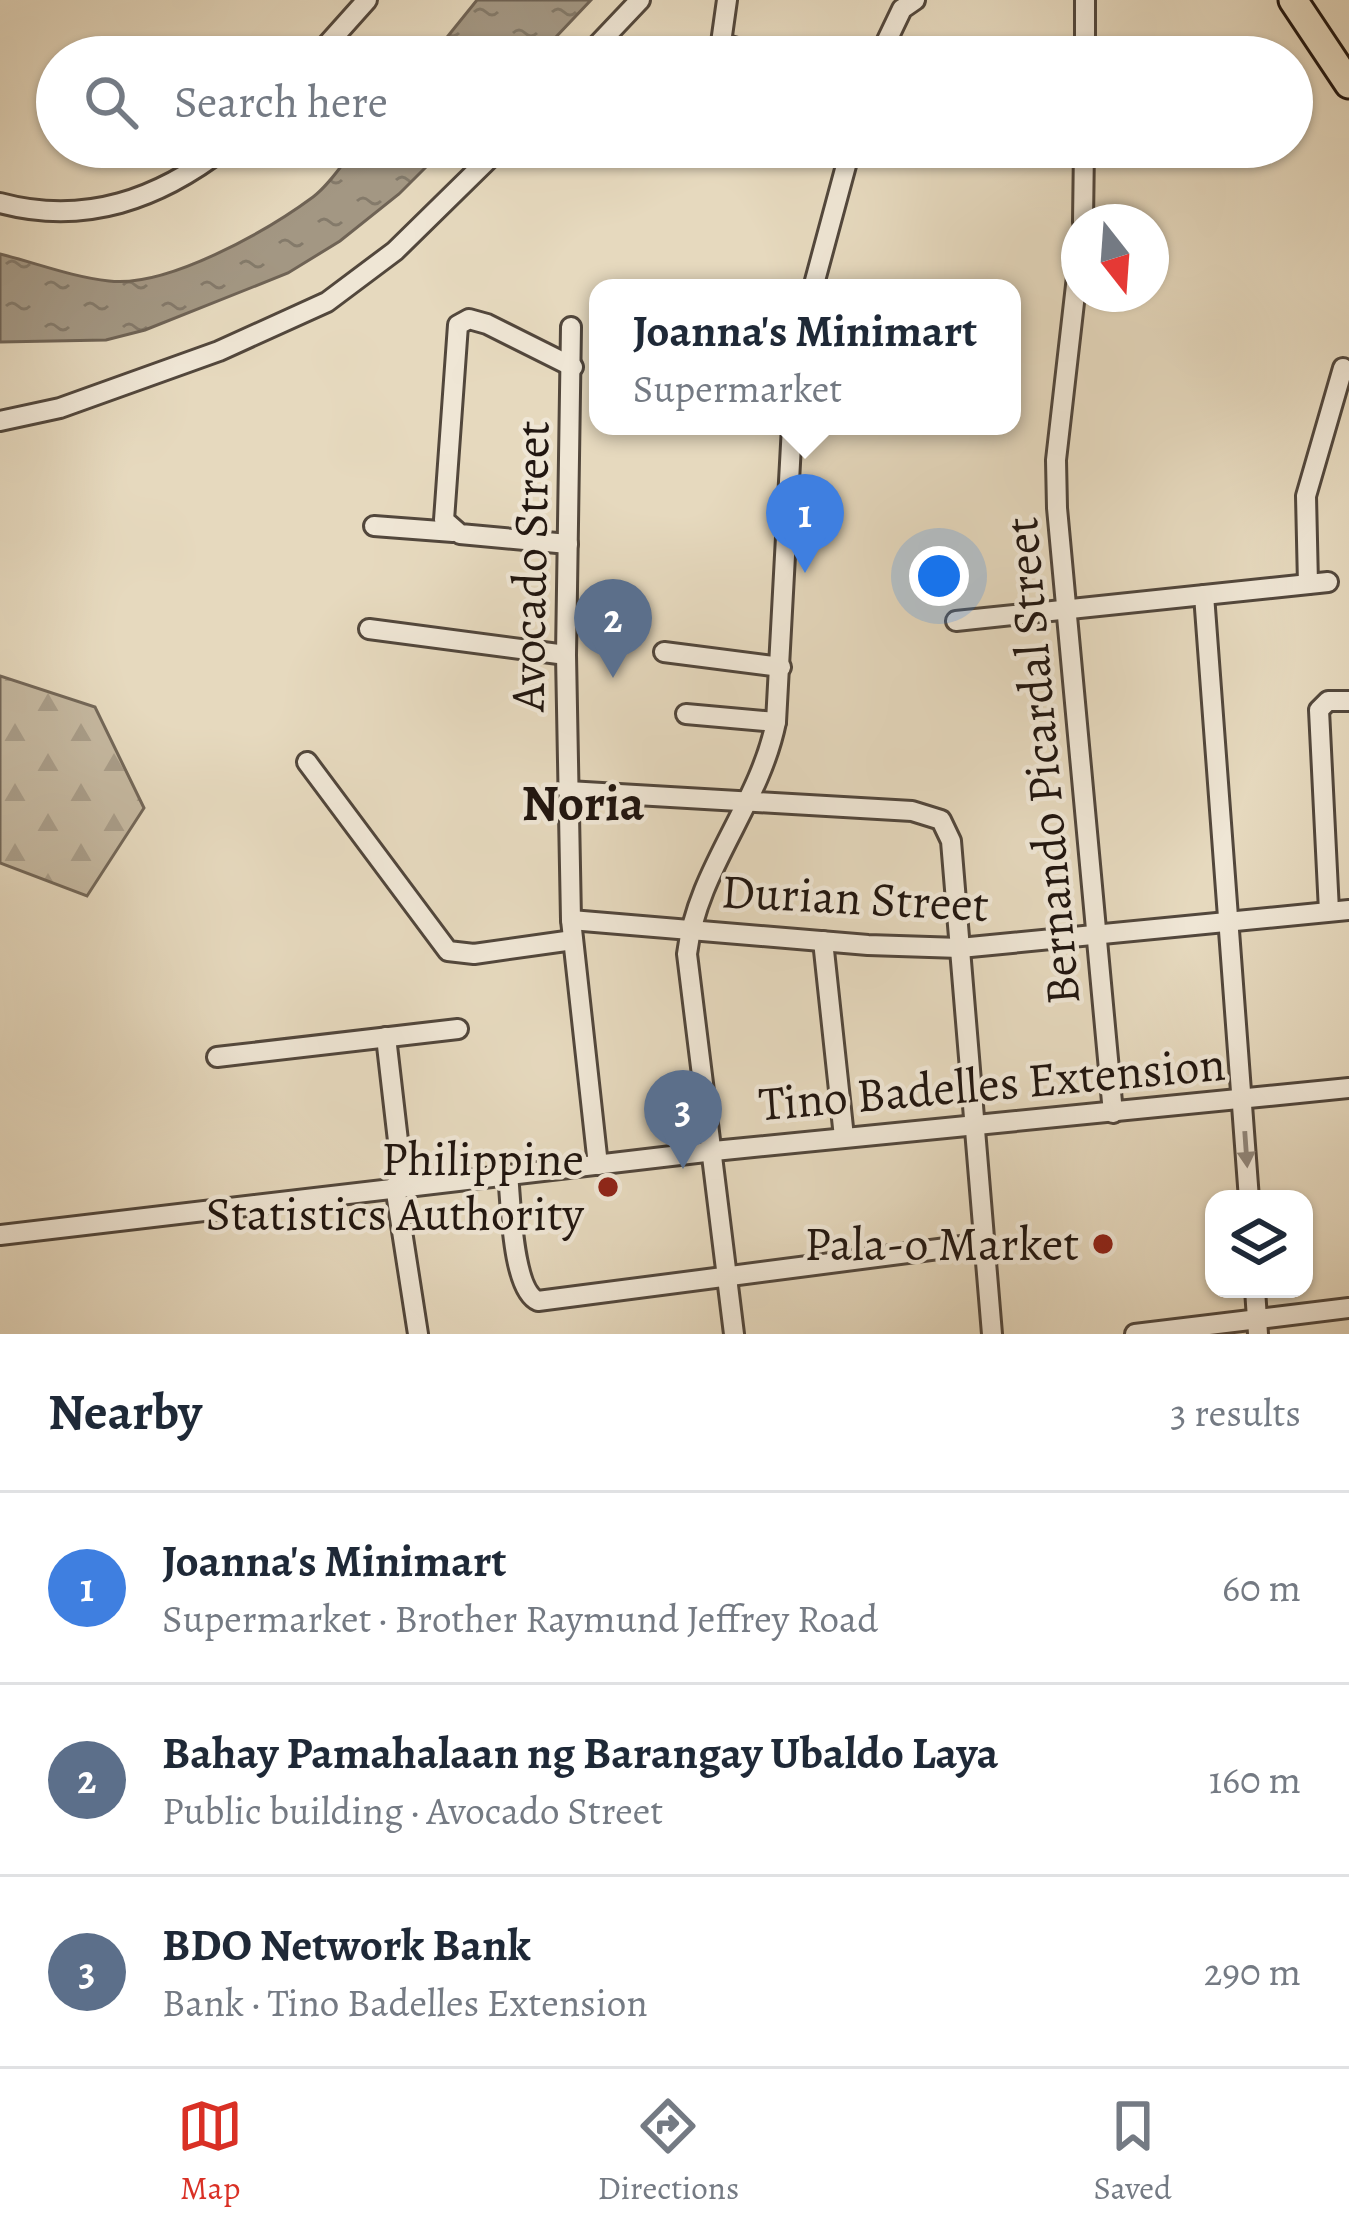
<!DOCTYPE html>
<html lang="en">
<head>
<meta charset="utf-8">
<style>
	:root { --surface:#fff; --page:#f2f2f3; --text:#1f2937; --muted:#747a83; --line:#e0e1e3; --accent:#d93025 }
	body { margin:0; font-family:Alegreya,serif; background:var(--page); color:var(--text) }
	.controls { position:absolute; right:36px; bottom:36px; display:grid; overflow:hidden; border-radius:24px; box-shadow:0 3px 9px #0004 }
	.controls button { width:108px; height:108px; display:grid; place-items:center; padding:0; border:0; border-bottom:3px solid var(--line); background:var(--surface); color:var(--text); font:60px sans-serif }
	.compass { position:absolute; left:1061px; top:204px; width:108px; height:108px; border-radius:50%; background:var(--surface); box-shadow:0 3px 9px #0004; rotate:163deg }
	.you { position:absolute; left:939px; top:576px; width:42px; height:42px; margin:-30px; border:9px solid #fff; border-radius:50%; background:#1a73e8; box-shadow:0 0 0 18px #1a73e833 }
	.badge { display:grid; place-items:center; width:78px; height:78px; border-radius:50%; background:var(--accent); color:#fff; font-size:39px; font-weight:700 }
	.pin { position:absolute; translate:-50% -99px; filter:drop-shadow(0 3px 6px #0008) }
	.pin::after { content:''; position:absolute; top:63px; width:42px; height:36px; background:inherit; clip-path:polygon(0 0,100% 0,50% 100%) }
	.popup { position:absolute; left:589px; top:279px; width:432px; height:156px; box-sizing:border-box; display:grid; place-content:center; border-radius:24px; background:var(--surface); filter:drop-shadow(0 3px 9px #0005); font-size:39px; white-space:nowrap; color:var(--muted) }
	.popup b { font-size:45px; color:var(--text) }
	.popup::after { content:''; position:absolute; left:50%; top:100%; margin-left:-24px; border:24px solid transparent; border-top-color:var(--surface) }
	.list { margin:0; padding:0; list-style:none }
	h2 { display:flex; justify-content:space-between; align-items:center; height:156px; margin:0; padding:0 48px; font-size:51px }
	h2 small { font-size:39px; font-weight:400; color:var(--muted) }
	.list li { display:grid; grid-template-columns:78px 1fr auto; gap:36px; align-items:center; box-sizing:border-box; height:192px; padding:0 48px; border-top:3px solid var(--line) }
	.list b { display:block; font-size:45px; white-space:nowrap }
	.list p { margin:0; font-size:39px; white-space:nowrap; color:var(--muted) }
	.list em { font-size:39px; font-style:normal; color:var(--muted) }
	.icon { flex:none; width:66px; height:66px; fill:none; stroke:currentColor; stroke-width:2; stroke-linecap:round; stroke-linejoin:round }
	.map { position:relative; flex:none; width:1349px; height:1334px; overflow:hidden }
	.search { position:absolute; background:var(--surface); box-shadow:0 3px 9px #0004; left:36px; right:36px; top:36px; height:132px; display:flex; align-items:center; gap:30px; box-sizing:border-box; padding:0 42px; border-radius:66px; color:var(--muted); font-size:45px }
	.sheet { height:732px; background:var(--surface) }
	nav { display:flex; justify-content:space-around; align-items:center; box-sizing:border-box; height:168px; border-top:3px solid var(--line); background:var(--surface); font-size:33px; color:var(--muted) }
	nav a { display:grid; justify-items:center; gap:6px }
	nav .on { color:var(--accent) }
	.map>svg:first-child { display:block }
</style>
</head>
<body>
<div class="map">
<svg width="1349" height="1334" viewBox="0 0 1349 1334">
	<defs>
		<pattern id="forest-firs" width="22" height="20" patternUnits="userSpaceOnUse" patternTransform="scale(3)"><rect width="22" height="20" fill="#c5b8a0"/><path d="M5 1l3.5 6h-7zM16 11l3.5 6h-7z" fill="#a99d89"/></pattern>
		<pattern id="water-ripples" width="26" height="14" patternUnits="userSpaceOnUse" patternTransform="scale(3)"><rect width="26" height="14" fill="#a39783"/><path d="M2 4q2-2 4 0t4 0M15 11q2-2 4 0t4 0" fill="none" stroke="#847a6a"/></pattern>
	</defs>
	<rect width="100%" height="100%" fill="#e6d9be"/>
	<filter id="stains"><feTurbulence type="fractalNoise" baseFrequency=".00167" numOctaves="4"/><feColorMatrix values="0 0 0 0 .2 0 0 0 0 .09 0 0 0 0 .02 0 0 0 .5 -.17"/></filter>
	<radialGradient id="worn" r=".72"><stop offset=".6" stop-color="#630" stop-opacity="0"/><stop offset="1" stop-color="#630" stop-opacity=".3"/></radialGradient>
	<!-- forest -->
	<polygon fill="url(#forest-firs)" stroke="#736758" stroke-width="3" points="0,676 95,707 144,808 87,896 0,863"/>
	<!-- water -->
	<g fill="url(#water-ripples)" stroke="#6f6355" stroke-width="3">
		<polygon points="477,0 591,0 537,57 431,57"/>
		<path d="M356,147H446L399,194L340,241L288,273L145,330L106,340L0,342V254C36,263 72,277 109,281C167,288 267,231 313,197C330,184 343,163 356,147Z"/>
	</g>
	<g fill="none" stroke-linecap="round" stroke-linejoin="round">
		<defs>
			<g id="minor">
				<polyline points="723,44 769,57"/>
				<polyline points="316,57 367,0"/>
				<polyline points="586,57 640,0"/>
				<polyline points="719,57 727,0"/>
				<polyline points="879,57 902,9 915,0"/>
				<polyline points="1085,57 1085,0"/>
				<path d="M0,203C85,226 159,199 226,147"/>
				<polyline points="1083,222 1084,147"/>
				<polyline points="1079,259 1056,460 1057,508 1113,1113"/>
				<polyline points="813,288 851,147"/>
				<polyline points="571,327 566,655 571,920 598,1165"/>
				<polyline points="0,421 60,408 219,351 327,302 395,251 501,147"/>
				<polyline points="374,526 453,532"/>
				<polyline points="568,544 460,534 444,520 458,325 469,319 487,324 573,367"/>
				<polyline points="1308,584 1306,496 1343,368"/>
				<polyline points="1204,595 1249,1199"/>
				<polyline points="956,621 1328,582"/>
				<polyline points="369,629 566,655"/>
				<polyline points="664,652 781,667"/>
				<polyline points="686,714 776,722"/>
				<polyline points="307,762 448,951 474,954 573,940"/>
				<polyline points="568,791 912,811 941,820 951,841 992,1334"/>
				<polyline points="1329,911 1319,710 1328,701 1349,701"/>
				<polyline points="571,920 868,945 960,948 1349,910"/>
				<polyline points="823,941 844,1137"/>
				<polyline points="386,1037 403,1184"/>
				<polyline points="217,1057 458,1029"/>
				<path d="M508,1174C511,1202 512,1290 538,1301L985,1243"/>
				<polyline points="395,1186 418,1334"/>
				<polyline points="0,1235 714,1151 1349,1088"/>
				<polyline points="1255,1289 1258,1334"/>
				<path d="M734,1334L687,954C697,869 759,806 776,722L792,426"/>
				<polyline points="1135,1334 1349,1308"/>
			</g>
			<polyline id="highway" points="1293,0 1349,84"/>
		</defs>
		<!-- minor casing -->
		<use href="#minor" stroke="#52473c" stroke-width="24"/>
		<!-- highway casing -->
		<use href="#highway" stroke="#211610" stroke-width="33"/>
		<!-- minor -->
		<use href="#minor" stroke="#efe6d5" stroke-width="18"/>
		<!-- highway -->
		<use href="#highway" stroke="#e6d9be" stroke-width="27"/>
	</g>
	<!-- one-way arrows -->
	<defs><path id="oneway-solid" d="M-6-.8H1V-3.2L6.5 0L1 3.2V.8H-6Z" transform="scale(3)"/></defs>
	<use fill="#92887c" href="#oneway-solid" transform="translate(1246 1149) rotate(86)"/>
	<!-- markers -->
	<g fill="#8f2418" stroke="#efe6d5" stroke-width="4.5">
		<circle cx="608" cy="1187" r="12"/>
		<circle cx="1103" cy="1244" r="12"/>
	</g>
	<g text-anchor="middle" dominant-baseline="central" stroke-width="9" stroke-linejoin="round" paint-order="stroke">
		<!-- street labels -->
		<g font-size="48" fill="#211610" stroke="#efe6d5">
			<text transform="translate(530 566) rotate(-89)">Avocado Street</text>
			<text transform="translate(1042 761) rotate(-95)">Bernando Picardal Street</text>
			<text transform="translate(855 898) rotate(3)">Durian Street</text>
			<text transform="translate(992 1084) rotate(-5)">Tino Badelles Extension</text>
		</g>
		<!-- poi labels -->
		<g font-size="48" fill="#211610" stroke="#efe6d5" text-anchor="end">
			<text x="584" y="1159">Philippine<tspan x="584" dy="55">Statistics Authority</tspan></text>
			<text x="1079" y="1244">Pala-o Market</text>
		</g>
		<!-- neighbourhood labels -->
		<g font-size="51" font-weight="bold" fill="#211610" stroke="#efe6d5">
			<text x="583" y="803">Noria</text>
		</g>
	</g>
	<rect width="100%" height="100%" filter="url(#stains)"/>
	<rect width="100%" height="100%" fill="url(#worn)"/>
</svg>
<div class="controls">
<button><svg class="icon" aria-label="layers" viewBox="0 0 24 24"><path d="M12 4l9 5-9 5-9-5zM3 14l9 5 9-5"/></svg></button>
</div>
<svg class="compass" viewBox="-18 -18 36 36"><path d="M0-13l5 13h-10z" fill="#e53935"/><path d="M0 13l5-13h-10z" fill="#747a83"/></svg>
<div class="you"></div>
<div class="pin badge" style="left:805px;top:573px;background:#3f7fe0">1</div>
<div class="popup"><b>Joanna's Minimart</b>Supermarket</div>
<div class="pin badge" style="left:613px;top:678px;background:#5c6f8a">2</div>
<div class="pin badge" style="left:683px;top:1169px;background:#5c6f8a">3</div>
<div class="search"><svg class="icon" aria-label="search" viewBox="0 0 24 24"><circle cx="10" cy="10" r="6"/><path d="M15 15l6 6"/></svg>Search here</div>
</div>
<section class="sheet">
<h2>Nearby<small>3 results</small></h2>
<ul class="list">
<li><span class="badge" style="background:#3f7fe0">1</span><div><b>Joanna's Minimart</b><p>Supermarket · Brother Raymund Jeffrey Road</p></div><em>60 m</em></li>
<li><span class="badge" style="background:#5c6f8a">2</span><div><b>Bahay Pamahalaan ng Barangay Ubaldo Laya</b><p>Public building · Avocado Street</p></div><em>160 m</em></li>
<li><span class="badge" style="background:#5c6f8a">3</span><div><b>BDO Network Bank</b><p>Bank · Tino Badelles Extension</p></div><em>290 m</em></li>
</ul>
</section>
<nav>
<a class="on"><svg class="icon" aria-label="map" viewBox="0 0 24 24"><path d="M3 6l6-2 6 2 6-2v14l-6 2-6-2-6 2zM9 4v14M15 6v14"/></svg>Map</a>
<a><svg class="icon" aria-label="directions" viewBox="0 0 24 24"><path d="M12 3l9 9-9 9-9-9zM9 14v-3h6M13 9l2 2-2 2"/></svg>Directions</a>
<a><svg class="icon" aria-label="saved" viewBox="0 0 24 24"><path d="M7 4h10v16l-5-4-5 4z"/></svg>Saved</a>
</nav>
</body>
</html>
